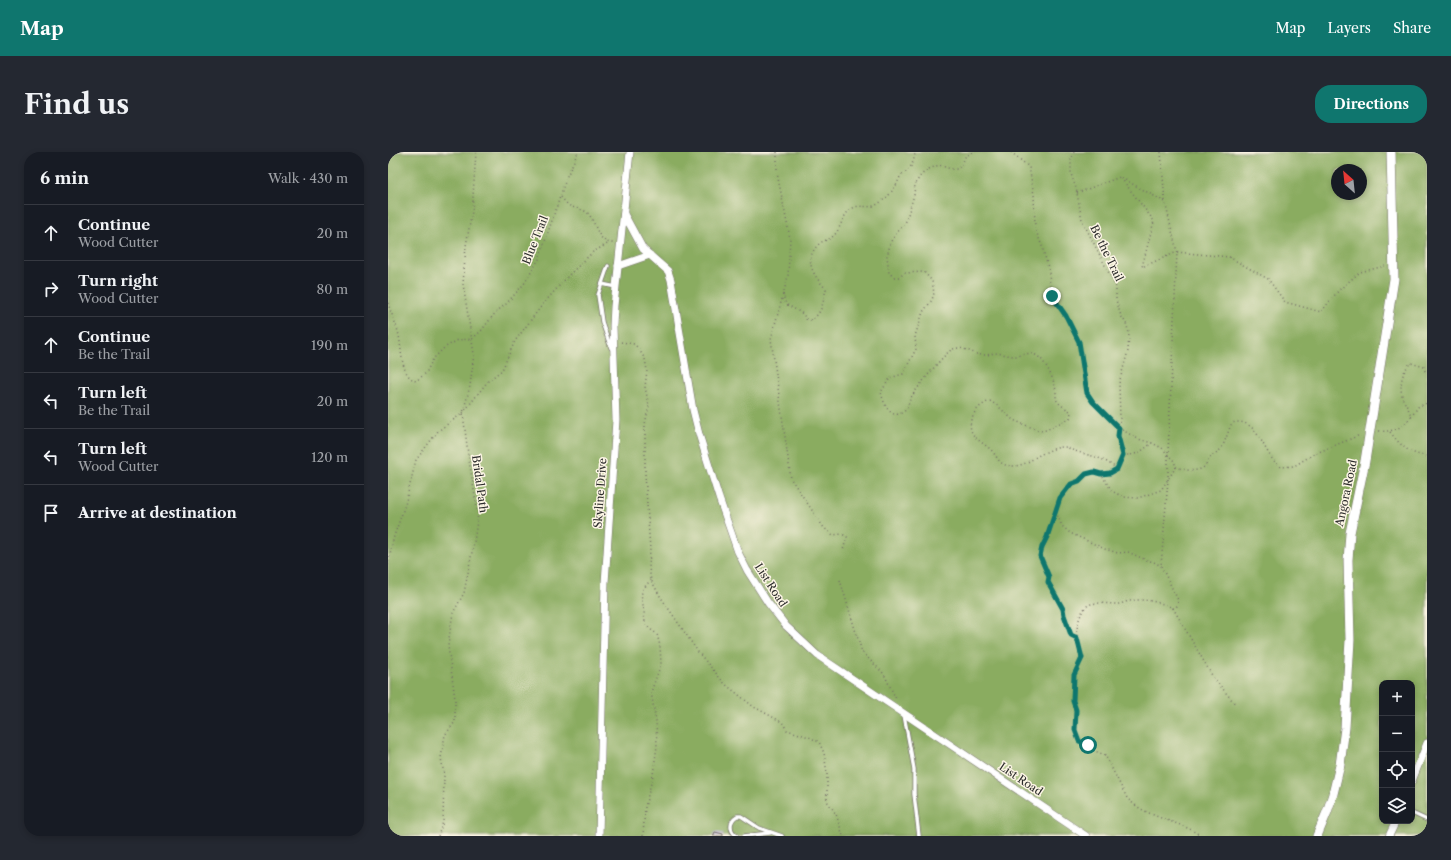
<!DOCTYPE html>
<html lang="en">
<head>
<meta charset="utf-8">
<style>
	:root { --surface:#171b24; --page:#242831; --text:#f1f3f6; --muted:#9ea1a6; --line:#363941; --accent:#0f766e }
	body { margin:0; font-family:"Libre Caslon Text",serif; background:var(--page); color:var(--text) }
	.controls { position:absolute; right:12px; bottom:12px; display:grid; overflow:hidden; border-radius:8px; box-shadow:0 2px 6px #0003 }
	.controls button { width:36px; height:36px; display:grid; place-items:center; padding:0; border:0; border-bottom:1px solid var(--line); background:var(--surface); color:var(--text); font:20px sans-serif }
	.compass { position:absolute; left:943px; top:12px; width:36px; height:36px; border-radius:50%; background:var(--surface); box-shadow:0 2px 6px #0003; rotate:333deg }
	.stop { position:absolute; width:12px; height:12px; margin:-9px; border:3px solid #0f766e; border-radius:50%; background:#fff }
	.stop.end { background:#0f766e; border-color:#fff; box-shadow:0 1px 4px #0008 }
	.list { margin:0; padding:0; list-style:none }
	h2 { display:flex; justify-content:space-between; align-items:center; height:52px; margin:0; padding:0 16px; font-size:17px }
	h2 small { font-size:13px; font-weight:400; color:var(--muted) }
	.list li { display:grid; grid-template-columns:26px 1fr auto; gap:12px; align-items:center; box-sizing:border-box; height:56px; padding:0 16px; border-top:1px solid var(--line) }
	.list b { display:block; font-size:15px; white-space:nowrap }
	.list p { margin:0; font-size:13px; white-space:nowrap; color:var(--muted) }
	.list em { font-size:13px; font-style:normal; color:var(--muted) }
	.icon { flex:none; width:22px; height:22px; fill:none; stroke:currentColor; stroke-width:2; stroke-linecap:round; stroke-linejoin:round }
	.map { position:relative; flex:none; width:1039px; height:684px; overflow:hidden; border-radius:16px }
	header { display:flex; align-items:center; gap:24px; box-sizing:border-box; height:56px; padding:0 20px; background:var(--accent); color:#fff }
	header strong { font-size:19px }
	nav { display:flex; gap:22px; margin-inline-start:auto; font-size:14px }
	.intro { display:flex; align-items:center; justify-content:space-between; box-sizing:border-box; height:96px; padding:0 24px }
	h1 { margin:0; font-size:28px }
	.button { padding:10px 18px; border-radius:16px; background:var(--accent); color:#fff; font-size:14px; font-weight:700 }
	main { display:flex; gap:24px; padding:0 24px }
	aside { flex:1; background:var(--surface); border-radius:16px; box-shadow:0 2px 6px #0003 }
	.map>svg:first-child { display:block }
</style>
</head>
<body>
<header>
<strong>Map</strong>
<nav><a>Map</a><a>Layers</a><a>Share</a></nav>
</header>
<div class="intro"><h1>Find us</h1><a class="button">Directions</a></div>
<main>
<aside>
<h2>6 min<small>Walk · 430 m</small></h2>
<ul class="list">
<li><svg class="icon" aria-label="ahead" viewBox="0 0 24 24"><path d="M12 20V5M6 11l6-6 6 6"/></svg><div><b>Continue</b><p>Wood Cutter</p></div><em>20 m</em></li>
<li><svg class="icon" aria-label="right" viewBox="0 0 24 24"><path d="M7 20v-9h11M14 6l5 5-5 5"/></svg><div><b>Turn right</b><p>Wood Cutter</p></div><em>80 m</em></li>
<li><svg class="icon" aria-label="ahead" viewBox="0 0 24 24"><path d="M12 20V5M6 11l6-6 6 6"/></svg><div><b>Continue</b><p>Be the Trail</p></div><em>190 m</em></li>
<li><svg class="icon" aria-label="left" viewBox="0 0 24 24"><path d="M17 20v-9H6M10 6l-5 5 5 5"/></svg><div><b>Turn left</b><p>Be the Trail</p></div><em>20 m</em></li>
<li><svg class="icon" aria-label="left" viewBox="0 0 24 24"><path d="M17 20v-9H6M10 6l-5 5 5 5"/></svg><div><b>Turn left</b><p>Wood Cutter</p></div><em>120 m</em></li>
<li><svg class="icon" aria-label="arrive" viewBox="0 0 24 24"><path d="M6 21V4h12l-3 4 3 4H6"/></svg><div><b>Arrive at destination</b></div></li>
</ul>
</aside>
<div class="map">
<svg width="1039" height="684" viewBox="0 0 1039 684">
	<rect width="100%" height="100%" fill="#fcf5e5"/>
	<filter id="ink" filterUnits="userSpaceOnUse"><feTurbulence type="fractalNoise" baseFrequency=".025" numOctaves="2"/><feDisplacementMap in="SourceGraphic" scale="8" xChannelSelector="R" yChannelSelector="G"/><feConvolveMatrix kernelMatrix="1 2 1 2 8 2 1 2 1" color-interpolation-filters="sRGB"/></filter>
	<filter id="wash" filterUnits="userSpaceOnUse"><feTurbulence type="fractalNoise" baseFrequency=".012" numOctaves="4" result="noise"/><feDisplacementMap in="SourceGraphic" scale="16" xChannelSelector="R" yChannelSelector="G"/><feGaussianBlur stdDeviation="0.9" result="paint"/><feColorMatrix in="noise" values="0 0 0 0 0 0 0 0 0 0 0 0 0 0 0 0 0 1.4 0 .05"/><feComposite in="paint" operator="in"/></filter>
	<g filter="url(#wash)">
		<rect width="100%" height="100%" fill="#f6e9d0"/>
		<!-- forest -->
		<path fill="#8aac60" stroke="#5a6c46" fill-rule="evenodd" d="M0,0H1039V684H0ZM949,18H973V42H949ZM994,531H1024V669H994Z"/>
		<g id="blocks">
			<!-- building -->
			<polygon fill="#beb1e4" points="327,680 335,682 335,684 325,684"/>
		</g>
	</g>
	<g filter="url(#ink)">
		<use href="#blocks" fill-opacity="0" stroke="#726e65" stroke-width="1"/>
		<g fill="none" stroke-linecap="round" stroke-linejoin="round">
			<defs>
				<g id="service">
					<polyline points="220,114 210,143 214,170 223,196"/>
					<polyline points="214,132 228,135"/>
					<polyline points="516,563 526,617 526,642 531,684"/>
					<polyline points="1024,661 1039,668"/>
					<path d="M349,684C341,679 341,669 349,664H353L371,676L394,684"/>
					<polyline points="356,684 382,681"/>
				</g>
				<g id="minor">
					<polyline points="236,62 255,97 280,119 283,128 305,258 311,282 331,346 350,400 359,418 380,451 398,474 429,503 698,684"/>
					<polyline points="230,114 262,103"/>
					<polyline points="1024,629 1039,591"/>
					<polyline points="211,684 217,431 228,268 225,174 226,154 242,0"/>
					<polyline points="1001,684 1008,669"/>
				</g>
				<polyline id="tertiary" points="929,684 939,660 945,642 952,613 957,576 962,488 960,408 962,381 977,309 1006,127 1003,0"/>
			</defs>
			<!-- service casing -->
			<use href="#service" stroke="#726e65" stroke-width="5"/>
			<!-- minor casing -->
			<use href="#minor" stroke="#726e65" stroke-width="8"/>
			<!-- tertiary casing -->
			<use href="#tertiary" stroke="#726e65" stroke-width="10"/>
			<!-- path -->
			<g stroke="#726e65" stroke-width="1.5" stroke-dasharray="1 3" stroke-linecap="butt">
				<path d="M389,0V21L402,86L400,124L395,143L398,152L415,162L418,167L423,168C435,161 435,149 438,137C426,124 414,108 431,92C436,87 441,90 448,81C454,73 455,61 465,56C471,52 480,57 488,53C495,49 502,43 506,36C509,33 510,29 512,25C514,22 519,20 521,17C524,14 527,5 527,0"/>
				<path d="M584,0L577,5L574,13L569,17H563L551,13L541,17L533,23L527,32L526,43L518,69L503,89L499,104L501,121L506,125H511L517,121L536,120L544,129L546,141L544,148L535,160L527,184L528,197L515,222L502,226L493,240C495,250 502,269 515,260C521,257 520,249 524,244C529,236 558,199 565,197C576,193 586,204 597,203C600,203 603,202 606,201C613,201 620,204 627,204C633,204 640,200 645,202C656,205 664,224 667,234C668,237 668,242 668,246C669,252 678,256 683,260L682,266L658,278L652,279L625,268L611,255L602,249C593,252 586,259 583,268C579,286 595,289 604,299C611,307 611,314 625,314C638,314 647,304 658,300C664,297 670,295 676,295C680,295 683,298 687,299C705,305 713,304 729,317"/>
				<polyline points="623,0 641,15 646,43 647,77 654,94 661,119 662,136 664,144 678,164 691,190 699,241 705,250 731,276 750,287 764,291 774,296 786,309 788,315 773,338 750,346 735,345 724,339 713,322"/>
				<polyline points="686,0 683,8 683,22 688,36 694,68 728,135 728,148 733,164 738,171 741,181 740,199 731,231 732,267 730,284 735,303 729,317 722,321 713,322 706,320 698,322 691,329 683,333 672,346 659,385 654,395 652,404 661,425 660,430 675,457 676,463 683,483 689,486"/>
				<polyline points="773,0 777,50"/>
				<polyline points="733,26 766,69 754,115 789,100 841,105 880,127 897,150 933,160 951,138 972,120 997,114"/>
				<polyline points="689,41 732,25 777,50 789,100 780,301 780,328 773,414"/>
				<path d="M173,45C176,48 179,53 182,54C190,58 197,56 202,64C209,74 210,91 225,91"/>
				<polyline points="395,143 383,187 403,327 436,376 445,383 454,382 459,385 455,398"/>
				<path d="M0,151C3,162 9,173 11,184C14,197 12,224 28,229L38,221L45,207L56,196L70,188L84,187L93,179L108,160L118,152L136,132L151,107L179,24L190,0"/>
				<polyline points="233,190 246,192 250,196 257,207 259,218 257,235 261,254 257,272 257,322 262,397 261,416 263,428 272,444 310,500 337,532 366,555 394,570 399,578 421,585 431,590 436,601 439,622 439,649 448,662 455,684"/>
				<polyline points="1023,265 1030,255 1039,251"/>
				<path d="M991,279C1006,280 1014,276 1023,265C1022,258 1018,254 1015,247C1011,236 1013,219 1023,211L1036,215L1037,219L1039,221"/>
				<path d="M1002,280C1013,294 1021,302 1039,304"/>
				<path d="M735,303C748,304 754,299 764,291"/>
				<path d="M788,315C796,318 808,321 816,315C819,313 820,307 823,305C825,302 828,301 831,299C838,291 839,280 844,271C868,264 874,296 886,309C888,311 891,313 893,315L906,314L926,302L972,283"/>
				<path d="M668,360L674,374L682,381L717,397L730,401L740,400L758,408L766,410L773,414L790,448L789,454L785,456C773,450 755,446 742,449C738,449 734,452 730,452C721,452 711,450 703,452C692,455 687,478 689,488C690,494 693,500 695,506L686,523L685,549L688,558L687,578L691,589L700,593L704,598L717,603L739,646C754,662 779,667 797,675C803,677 808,681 814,684"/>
				<polyline points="0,413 6,384 17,353 28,308 50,279 75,261 100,229 114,218 127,189 155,152 181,123 205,100 221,91"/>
				<polyline points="452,428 474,500 496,522 508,547"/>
				<polyline points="785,456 825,525 848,553"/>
				<polyline points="50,684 55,670 56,622 53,606 57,583 67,570 67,547 60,494 62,479 65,461 76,441 86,390 90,362 80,302 75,261 82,234 86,202 75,132 78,94 84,59 88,0"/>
				<path d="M255,684L257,655L265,623L269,594L268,569L263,540L273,512L272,494L269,482C256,473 257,474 256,459C254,443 249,442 263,428"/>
			</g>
			<!-- service -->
			<use href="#service" stroke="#fff" stroke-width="3.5"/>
			<!-- minor -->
			<use href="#minor" stroke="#fff" stroke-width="7"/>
			<!-- tertiary -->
			<use href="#tertiary" stroke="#fff" stroke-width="9"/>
		</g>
	</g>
	<g fill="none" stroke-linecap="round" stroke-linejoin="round" filter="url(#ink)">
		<!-- route -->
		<polyline stroke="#0f766e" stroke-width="5" points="664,144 678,164 691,190 699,241 705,250 731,276 730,284 735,303 729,317 722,321 713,322 706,320 698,322 691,329 683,332 672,346 659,385 654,395 652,404 661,425 660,430 675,457 676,463 683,483 689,486 694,506 686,523 685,549 688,558 687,578 691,589 700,593"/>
	</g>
	<g text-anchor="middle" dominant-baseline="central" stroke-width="3" stroke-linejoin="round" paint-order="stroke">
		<!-- street labels -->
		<g font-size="11" fill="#2b2b2b" stroke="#fcf5e5">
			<text transform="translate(147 88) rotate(-68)">Blue Trail</text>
			<text transform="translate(719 101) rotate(64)">Be the Trail</text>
			<text transform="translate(92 332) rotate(82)">Bridal Path</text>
			<text transform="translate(212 341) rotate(-86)">Skyline Drive</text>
			<text transform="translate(958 341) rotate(-78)">Angora Road</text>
			<text transform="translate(383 433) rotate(57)">List Road</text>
			<text transform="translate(633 627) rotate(34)">List Road</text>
		</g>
	</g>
</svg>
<div class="controls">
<button>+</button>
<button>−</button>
<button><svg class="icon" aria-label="locate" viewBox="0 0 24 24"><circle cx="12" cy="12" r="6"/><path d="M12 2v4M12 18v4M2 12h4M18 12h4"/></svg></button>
<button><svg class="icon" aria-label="layers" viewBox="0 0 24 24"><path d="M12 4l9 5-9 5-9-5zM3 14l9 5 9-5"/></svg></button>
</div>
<svg class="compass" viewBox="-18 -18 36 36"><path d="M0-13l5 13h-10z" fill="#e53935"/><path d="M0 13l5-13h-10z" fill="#9ea1a6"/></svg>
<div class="stop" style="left:700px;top:593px"></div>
<div class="stop end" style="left:664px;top:144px"></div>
</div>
</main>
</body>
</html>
